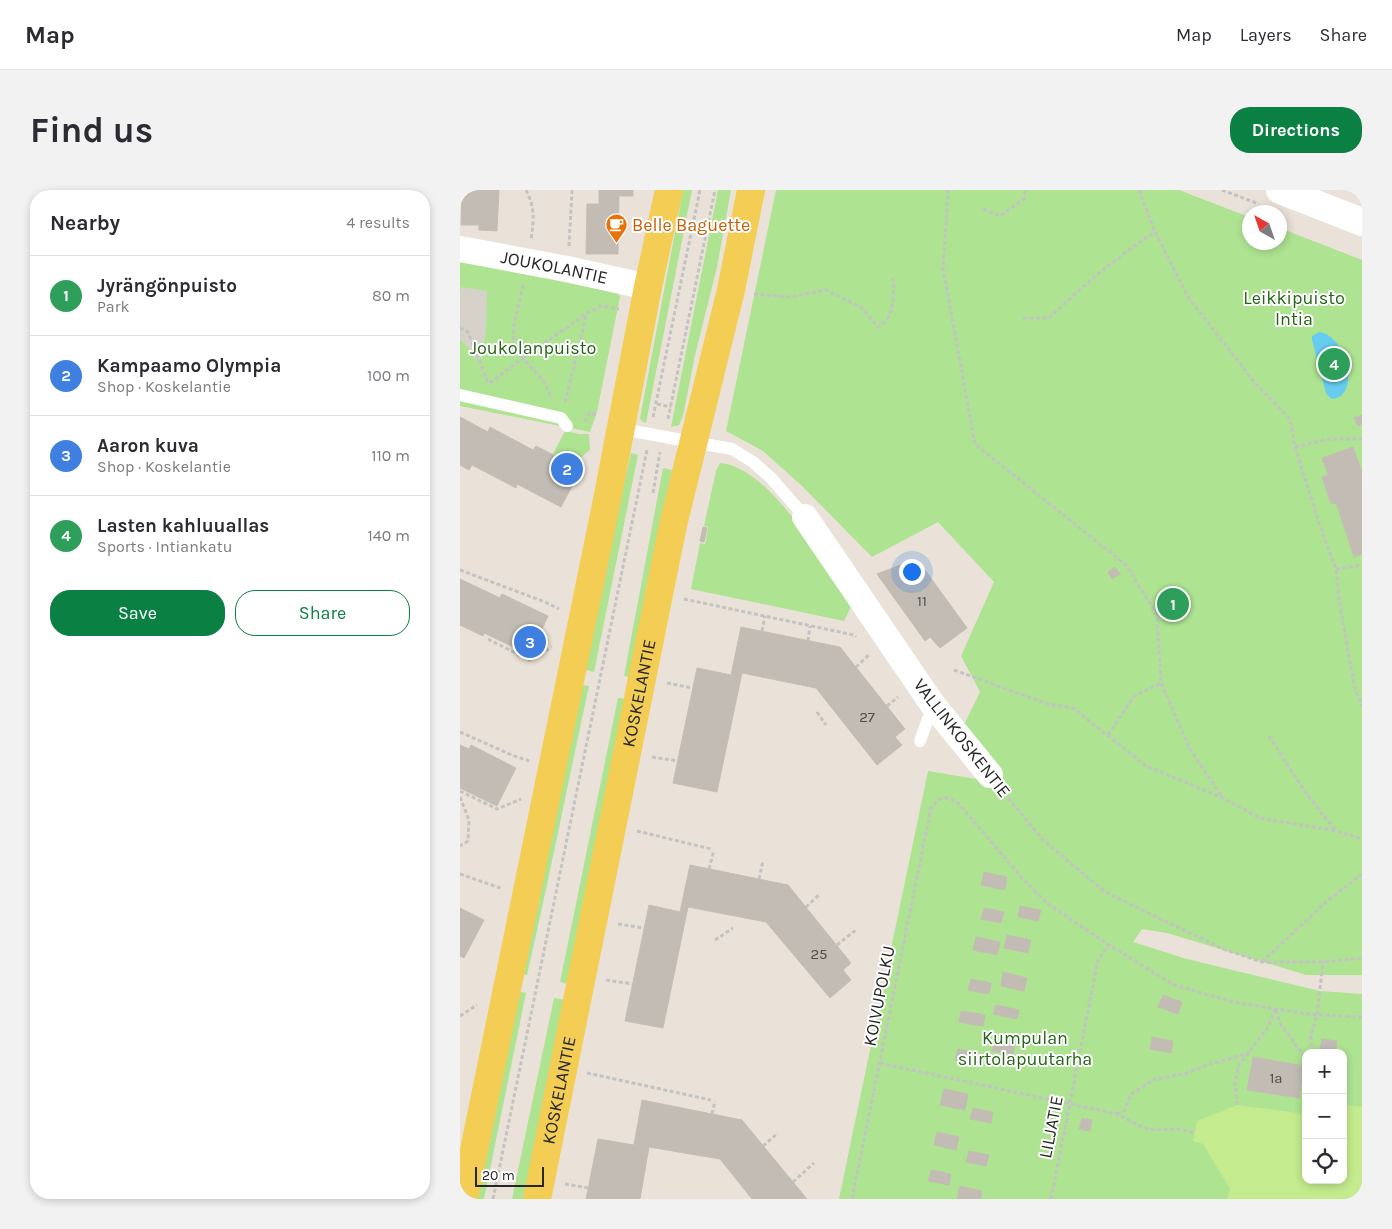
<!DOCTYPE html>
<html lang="en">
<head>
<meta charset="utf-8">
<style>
	:root { --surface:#fff; --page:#f2f2f3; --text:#2b2b33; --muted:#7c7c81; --line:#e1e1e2; --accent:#0b8043 }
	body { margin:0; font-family:Karla,sans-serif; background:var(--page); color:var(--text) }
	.controls { position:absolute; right:15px; bottom:15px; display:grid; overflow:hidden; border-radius:10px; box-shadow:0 2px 8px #0003 }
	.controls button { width:45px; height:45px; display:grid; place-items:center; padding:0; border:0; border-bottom:1px solid var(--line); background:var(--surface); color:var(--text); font:25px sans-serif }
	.compass { position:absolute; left:782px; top:15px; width:45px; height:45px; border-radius:50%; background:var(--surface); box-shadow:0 2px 8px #0003; rotate:320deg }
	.scale { position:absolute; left:15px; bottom:12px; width:69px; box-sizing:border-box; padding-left:5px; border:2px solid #272727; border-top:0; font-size:14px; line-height:18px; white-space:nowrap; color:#272727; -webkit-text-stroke:4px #fff; paint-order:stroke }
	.you { position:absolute; left:451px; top:381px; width:18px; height:18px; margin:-12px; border:4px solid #fff; border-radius:50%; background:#1a73e8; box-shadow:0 0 0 8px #1a73e833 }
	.badge { display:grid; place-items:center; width:32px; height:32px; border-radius:50%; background:var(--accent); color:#fff; font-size:16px; font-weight:700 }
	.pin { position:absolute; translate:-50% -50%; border:2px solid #fff; box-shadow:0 1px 5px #0006 }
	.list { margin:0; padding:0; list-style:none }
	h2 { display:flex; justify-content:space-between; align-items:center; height:65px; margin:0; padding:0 20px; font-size:21px }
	h2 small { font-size:16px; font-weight:400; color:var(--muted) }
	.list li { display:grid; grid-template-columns:32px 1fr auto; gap:15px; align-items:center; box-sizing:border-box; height:80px; padding:0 20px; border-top:1px solid var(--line) }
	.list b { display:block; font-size:19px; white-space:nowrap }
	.list p { margin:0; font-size:16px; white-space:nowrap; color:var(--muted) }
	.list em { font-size:16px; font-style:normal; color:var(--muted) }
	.actions { display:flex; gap:10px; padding:15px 20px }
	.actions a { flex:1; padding:11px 0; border:1px solid var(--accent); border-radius:20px; text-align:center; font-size:18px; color:var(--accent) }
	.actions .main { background:var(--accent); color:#fff }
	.icon { flex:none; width:28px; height:28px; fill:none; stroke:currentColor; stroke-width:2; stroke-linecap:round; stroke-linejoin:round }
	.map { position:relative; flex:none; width:902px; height:1009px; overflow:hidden; border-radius:20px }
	header { display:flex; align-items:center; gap:30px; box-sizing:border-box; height:70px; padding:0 25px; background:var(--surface); border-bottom:1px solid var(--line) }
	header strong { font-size:24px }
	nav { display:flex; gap:28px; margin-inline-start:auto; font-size:18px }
	.intro { display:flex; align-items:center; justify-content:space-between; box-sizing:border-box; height:120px; padding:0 30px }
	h1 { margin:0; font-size:35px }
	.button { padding:12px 22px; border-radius:20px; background:var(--accent); color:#fff; font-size:18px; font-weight:700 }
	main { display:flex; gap:30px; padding:0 30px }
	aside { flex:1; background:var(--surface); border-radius:20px; box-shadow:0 2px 8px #0003 }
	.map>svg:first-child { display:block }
</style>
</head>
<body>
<header>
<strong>Map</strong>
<nav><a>Map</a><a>Layers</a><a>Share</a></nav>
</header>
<div class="intro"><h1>Find us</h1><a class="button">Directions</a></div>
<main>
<aside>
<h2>Nearby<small>4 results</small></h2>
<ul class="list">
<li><span class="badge" style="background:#2e9e5b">1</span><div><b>Jyrängönpuisto</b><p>Park</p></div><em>80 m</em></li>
<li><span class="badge" style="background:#3f7fe0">2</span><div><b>Kampaamo Olympia</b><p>Shop · Koskelantie</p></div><em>100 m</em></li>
<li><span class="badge" style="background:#3f7fe0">3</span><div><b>Aaron kuva</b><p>Shop · Koskelantie</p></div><em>110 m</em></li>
<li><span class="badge" style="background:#2e9e5b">4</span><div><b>Lasten kahluuallas</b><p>Sports · Intiankatu</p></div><em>140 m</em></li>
</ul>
<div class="actions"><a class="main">Save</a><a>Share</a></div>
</aside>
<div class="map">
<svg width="902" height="1009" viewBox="0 0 902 1009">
	<rect width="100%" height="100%" fill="#eae2d8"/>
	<!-- green -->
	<g fill="#aee392" fill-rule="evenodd">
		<polygon points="223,0 232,0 186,233 183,232 180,228"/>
		<polygon points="258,0 271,0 257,77 235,165 223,226 219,235 211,237"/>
		<path d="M316,0H719L789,27V52H819L820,38L902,70V785H846L707,743L682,739L673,752L727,769L860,801L902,804V1009H379L468,581L516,589L495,553L520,502L501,466L534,392L478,332L412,367L342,296L303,261L266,241ZM846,863H883V990H846Z"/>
		<polygon points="0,71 158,103 160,107 137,222 130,242 0,216"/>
		<polygon points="105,241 119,244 129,244 130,260 115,272 93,264"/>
		<polygon points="171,263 178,265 134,482 123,479"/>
		<path d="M260,273C310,276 367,377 392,415L384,431L231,399L240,353L245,354L248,337L244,336L256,281Z"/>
		<polygon points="203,278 212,280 174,488 164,486"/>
		<path d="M120,495L129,496C108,593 89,689 67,785L59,783Z"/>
		<polygon points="158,508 169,509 112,795 100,792"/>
		<polygon points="58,801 66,803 24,1009 16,1009"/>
		<polygon points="94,808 106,810 65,1009 52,1009"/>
	</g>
	<!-- pitch -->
	<polygon fill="#c4eb8d" points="883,914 902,917 902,1009 767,1009 770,999 743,954 733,951 737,931 777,915 846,924 846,990 883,990"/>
	<!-- plaza -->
	<polygon fill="#d6d2ca" points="1,97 27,101 26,139 22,168 15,169 9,158 0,150 0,105"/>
	<!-- water -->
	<path fill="#66cdf1" d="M859,142C887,145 902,208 871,209L866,203L852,150V146Z"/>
	<!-- building -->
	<g fill="#c2bcb5" stroke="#c5beb2">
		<polygon points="2,0 39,0 37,41 19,40 19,35 1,35"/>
		<polygon points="139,0 173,0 173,6 159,6 158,64 126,64 127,14 139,14"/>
		<polygon points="902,225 902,234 898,236 894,228"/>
		<polygon points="0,227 28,242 30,237 73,260 76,256 121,279 101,317 57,294 56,298 12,275 9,280 0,275"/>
		<polygon points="893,257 902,282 901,290 900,286 896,288 892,276 888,277 882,261"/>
		<polygon points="882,261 888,277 892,276 896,288 900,286 902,293 902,364 894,367 876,313 871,314 862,287 868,285 862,268"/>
		<polygon points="243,337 247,338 244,352 240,351"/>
		<polygon points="451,371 459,382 465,380 507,438 480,458 470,447 465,451 417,384"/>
		<polygon points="655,377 660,384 652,389 648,382"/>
		<polygon points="0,389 40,408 42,404 88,426 70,465 24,443 23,446 0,435"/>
		<polygon points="281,437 380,457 445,539 435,547 442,555 417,575 356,498 282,483 257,602 213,593 237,478 271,485"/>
		<polygon points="0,555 9,559 11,555 56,578 37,616 0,598"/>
		<polygon points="230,675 328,695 391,773 383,780 391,790 370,808 306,732 228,717 203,838 165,831 189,715 220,722"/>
		<polygon points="524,682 547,687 545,700 521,695"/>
		<polygon points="560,716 581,720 578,731 558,727"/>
		<polygon points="0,718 24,730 4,768 0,766"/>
		<polygon points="524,718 544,722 541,733 521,729"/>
		<polygon points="547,745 571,750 568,763 544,758"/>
		<polygon points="516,747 540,752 537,765 513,760"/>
		<polygon points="543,782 567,788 564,801 541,796"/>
		<polygon points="511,789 531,793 529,804 508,800"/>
		<polygon points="703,805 722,812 718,824 698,817"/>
		<polygon points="536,815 559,820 557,829 533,824"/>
		<polygon points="501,821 525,825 523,836 499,832"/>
		<polygon points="692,847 713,851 711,863 690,859"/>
		<polygon points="862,849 877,851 875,863 859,863"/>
		<polygon points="535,850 555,854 553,865 532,861"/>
		<polygon points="498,859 518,863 516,874 495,870"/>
		<polygon points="793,867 844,876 839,908 787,900"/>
		<polygon points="484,899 508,904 505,920 480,915"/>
		<polygon points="182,910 282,930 347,1009 292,1009 260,969 189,957 180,1009 126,1009 138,949 174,955"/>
		<polygon points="513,918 533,922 531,933 510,929"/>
		<polygon points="622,928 632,930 630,941 619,939"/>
		<polygon points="477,942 499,947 496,960 474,955"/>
		<polygon points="509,961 529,965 526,976 506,972"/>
		<polygon points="471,980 491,984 489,995 468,991"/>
		<polygon points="500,996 522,1001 521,1009 497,1009"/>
	</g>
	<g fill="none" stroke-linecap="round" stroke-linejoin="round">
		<!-- path -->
		<g stroke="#c3c3c3" stroke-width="3" stroke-dasharray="4 2.5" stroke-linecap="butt">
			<path d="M66,0C75,17 74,31 71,49"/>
			<polyline points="486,0 488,2 483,78 515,254 666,375 697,425 701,493 731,561 763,608"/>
			<polyline points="679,0 695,42 728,107 795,193 830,229 835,257 860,336 876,379 880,415 894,495 902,516"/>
			<polyline points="762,0 799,14"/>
			<polyline points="523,19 540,26 564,9 565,0"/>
			<polyline points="109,56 112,0"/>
			<polyline points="63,95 54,134 53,158 63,168 127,123 141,116 159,119"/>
			<path d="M294,104L331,107L366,100L402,118L418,137C435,126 434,107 433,88"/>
			<path d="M563,128H589C622,97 656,67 695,42"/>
			<polyline points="0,138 8,142 28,193"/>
			<polyline points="30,193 63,168 85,193 92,209"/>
			<polyline points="105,212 127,123"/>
			<polyline points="197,214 211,217"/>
			<polyline points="193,227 240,0"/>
			<polyline points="208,229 255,0"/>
			<polyline points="125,232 129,223 138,225"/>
			<polyline points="835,257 869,249 902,249"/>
			<polyline points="193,303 200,262"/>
			<polyline points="876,379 902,375"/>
			<polyline points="0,380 85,412 99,419"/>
			<polyline points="224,409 394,445 396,447"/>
			<polyline points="302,441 305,426"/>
			<polyline points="28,449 69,470 92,457"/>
			<polyline points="348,451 350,436"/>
			<polyline points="396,477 410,464"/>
			<polyline points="494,480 588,514 613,518 686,576 763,608 800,628 876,641 902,649"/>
			<polyline points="207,493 233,498"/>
			<polyline points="427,516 438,507"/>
			<polyline points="357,522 366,535"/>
			<polyline points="0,542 52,565 69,571"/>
			<polyline points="648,545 674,506 701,493"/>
			<polyline points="809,546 846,603 876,641"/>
			<polyline points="192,567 218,571"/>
			<polyline points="0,601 37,619 61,609"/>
			<polyline points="544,603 583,650 645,702 763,759 802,772 863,772 902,768"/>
			<polyline points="0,607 9,630 8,651 0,656"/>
			<polyline points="177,641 251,659"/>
			<polyline points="249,679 254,660"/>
			<polyline points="0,684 43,699"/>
			<polyline points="299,689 303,671"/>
			<polyline points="346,717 359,705"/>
			<polyline points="158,734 184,738"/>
			<polyline points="255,750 273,738"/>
			<polyline points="377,755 397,739"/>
			<polyline points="802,772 866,712 902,684"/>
			<polyline points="146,790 173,794"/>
			<polyline points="816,820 820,833 846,869"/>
			<polyline points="0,826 17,815"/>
			<polyline points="852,863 851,846 857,825 863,772"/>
			<path d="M420,873L657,924C668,929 678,937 690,939C698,941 706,939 715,939C721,939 728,941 735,943"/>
			<polyline points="127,883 251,910"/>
			<polyline points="777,915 775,892 779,875 808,837 815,819"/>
			<polyline points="252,924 255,911"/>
			<polyline points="657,924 665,920 670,905 693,890 727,883 747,875 789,863"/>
			<polyline points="303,956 318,943"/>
			<polyline points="333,992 354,973"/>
			<polyline points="105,994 129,998"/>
			<polyline points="33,1009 187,260"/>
			<path d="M392,1009L471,618C480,606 486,605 499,614L561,687L588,714L649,755L714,795L774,812L815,819L857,825L902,827"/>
			<polyline points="591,1009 638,770 649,755"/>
		</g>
		<!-- lane -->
		<g stroke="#fff" stroke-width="12">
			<polyline points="0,205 101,228 107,236"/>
			<polyline points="161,239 272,259 293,272 311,288 345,327"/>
			<polyline points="460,551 473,515"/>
		</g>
		<!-- street -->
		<g stroke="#fff" stroke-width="26">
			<path id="s1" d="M0,59L107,79L188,97"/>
			<polyline points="345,327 473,515 530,585"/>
		</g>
		<!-- secondary -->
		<polyline stroke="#fff" stroke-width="28" points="820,0 902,32"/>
		<!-- primary -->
		<g stroke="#f3cd54" stroke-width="28">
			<polyline points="4,1009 147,310 188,97 209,0"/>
			<path id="s2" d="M77,1009L213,335L271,100L291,0"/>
		</g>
	</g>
	<!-- icons -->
	<defs>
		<symbol id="cafe-pin" viewBox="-11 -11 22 30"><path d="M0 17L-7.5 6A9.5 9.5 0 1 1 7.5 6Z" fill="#e8710a" stroke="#fff"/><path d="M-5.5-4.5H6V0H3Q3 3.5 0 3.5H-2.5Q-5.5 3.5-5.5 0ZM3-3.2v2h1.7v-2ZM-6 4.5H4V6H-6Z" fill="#fff"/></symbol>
	</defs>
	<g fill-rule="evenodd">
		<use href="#cafe-pin" x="144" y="22" width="25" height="34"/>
	</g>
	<g text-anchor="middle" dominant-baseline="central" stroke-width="4" stroke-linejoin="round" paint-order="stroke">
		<!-- number labels -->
		<g font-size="15" fill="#4e4c4a">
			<text x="462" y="411">11</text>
			<text x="407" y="527">27</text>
			<text x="359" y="764">25</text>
			<text x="816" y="888">1a</text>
		</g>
		<!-- food labels -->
		<g font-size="18" fill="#c56008" stroke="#fff" text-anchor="start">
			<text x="172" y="35">Belle Baguette</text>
		</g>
		<!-- street labels -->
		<g font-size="18" fill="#272727" stroke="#fff">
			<text stroke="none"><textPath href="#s1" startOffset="96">JOUKOLANTIE</textPath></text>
			<text stroke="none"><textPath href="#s2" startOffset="516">KOSKELANTIE</textPath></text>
			<text transform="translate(502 548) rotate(52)">VALLINKOSKENTIE</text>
			<text transform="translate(419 806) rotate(-79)">KOIVUPOLKU</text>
			<text stroke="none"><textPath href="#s2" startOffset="111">KOSKELANTIE</textPath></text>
			<text transform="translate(591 937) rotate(-79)">LILJATIE</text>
		</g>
		<!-- park labels -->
		<g font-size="18" fill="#276417" stroke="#fff">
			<text x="834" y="108">Leikkipuisto<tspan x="834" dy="21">Intia</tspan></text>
			<text x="73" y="158">Joukolanpuisto</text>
			<text x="565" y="848">Kumpulan<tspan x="565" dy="21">siirtolapuutarha</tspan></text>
		</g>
	</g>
</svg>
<div class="controls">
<button>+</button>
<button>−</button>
<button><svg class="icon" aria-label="locate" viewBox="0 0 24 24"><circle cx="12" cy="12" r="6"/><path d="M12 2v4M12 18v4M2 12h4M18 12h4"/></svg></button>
</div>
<svg class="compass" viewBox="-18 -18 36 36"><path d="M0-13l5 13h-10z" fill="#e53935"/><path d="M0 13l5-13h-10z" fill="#7c7c81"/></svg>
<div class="scale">20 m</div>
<div class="you"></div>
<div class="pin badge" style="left:713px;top:414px;background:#2e9e5b">1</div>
<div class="pin badge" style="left:107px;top:279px;background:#3f7fe0">2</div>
<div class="pin badge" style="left:70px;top:452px;background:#3f7fe0">3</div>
<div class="pin badge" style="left:874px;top:174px;background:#2e9e5b">4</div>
</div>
</main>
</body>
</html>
